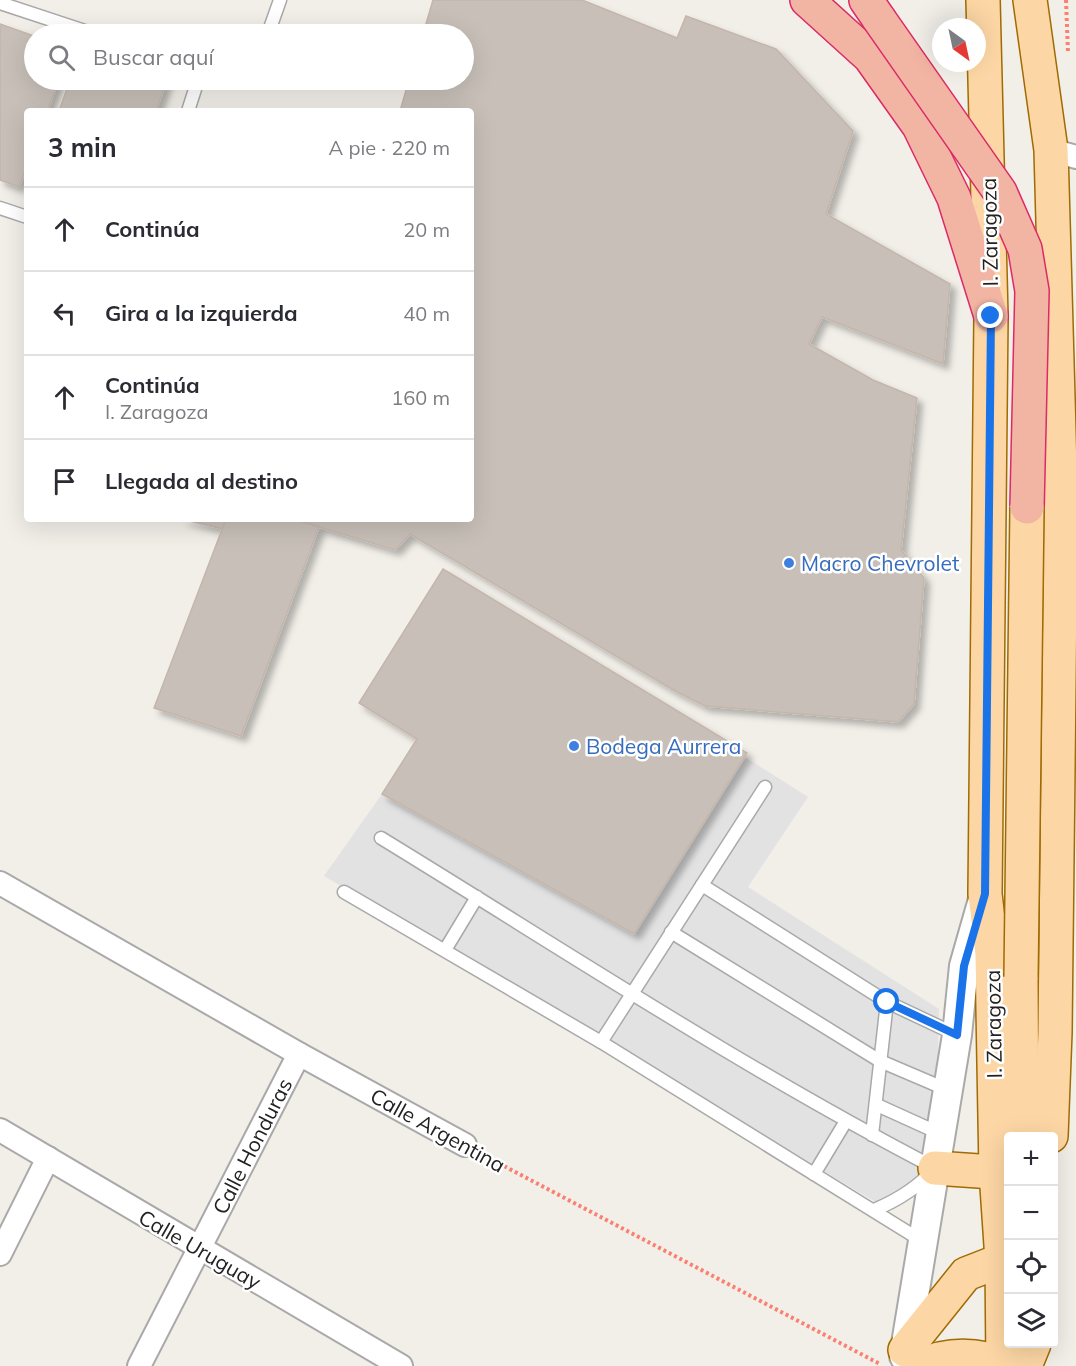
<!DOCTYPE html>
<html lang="es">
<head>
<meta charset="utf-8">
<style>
	:root { --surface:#fff; --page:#f2f2f3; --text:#2b2b33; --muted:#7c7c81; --line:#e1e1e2 }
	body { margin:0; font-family:Mulish,sans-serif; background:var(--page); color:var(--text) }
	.controls { position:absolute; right:18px; bottom:18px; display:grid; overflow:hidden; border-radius:6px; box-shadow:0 6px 24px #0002 }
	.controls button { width:54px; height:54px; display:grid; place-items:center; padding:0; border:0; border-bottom:2px solid var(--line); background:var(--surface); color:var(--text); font:30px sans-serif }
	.compass { position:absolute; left:932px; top:18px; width:54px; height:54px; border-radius:50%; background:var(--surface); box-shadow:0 6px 24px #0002; rotate:147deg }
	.stop { position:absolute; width:18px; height:18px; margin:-14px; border:4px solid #1a73e8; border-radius:50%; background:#fff }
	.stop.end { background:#1a73e8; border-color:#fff; box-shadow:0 2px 6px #0008 }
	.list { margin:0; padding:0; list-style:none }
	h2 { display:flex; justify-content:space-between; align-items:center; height:78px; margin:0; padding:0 24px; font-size:26px }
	h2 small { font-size:20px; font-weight:400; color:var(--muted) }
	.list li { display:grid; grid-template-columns:39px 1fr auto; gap:18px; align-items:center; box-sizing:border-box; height:84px; padding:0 24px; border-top:2px solid var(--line) }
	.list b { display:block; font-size:22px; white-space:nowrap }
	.list p { margin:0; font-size:20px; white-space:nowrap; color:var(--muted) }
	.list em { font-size:20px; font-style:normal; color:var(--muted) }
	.icon { flex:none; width:33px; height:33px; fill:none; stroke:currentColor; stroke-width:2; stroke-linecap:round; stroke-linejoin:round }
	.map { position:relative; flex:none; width:1076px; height:1366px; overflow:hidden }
	.search { position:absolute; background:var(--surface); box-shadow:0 6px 24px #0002; left:24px; top:24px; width:450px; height:66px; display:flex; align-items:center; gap:15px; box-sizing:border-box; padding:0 21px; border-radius:33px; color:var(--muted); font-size:22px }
	.panel { position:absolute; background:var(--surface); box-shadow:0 6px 24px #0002; left:24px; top:108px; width:450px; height:414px; border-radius:6px }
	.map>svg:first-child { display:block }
</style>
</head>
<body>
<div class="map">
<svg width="1076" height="1366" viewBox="0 0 1076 1366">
	<defs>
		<filter id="shadow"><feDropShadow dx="5.5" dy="5.5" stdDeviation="3" flood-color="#0004"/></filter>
	</defs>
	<rect width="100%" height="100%" fill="#f2efe9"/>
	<!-- parking -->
	<polygon fill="#e2e2e2" points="745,757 808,797 748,887 939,1009 937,1106 919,1181 881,1205 324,876 382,794 634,934"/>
	<!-- building -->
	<g fill="#c7bfb8" stroke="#c4b6ab" stroke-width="1.5" filter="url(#shadow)">
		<polygon points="433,0 582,0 677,38 686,16 776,49 853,131 826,214 950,284 943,364 822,317 809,344 873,380 917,398 901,550 924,578 914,704 898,722 705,706 675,691 410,534 395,550 293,519 471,519 471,111 400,111 409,80 464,80 464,34 423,34"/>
		<polygon points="0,24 34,36 34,80 59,80 47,111 27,111 27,166 19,187 0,180"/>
		<polygon points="70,80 167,80 156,111 59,111"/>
		<polygon points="182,519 226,519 223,529"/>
		<polygon points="226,519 293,519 319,527 241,736 154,708"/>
		<polygon points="443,569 747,753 634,934 382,794 417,739 359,703"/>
	</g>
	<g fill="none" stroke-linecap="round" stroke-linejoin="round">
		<defs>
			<g id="service">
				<polyline points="0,3 94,34"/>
				<polyline points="268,34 280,0"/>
				<polyline points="188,111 198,80"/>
				<polyline points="0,208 27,217"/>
				<path d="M381,838C564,950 744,1069 935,1168C918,1188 898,1200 874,1210"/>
				<polyline points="702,885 887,1002 872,1135"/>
				<polyline points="344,892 601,1042 922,1241"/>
				<polyline points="671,932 880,1061 948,1090"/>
				<polyline points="445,950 477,897"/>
				<polyline points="887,1002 957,1035"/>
				<polyline points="601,1042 765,787"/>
				<polyline points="877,1105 941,1134"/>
				<polyline points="814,1174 846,1121"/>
			</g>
			<g id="minor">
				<polyline points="1051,150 1076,157"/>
				<polyline points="0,883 299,1054 465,1145"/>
				<polyline points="0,1130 401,1366"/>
				<polyline points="0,1254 48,1158"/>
				<polyline points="139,1366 299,1054"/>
			</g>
			<polyline id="tertiary" points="904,1356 957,1035 964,966 984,896"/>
			<g id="primary">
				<polyline points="983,0 991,316 985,894 992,954 996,1172 1002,1260 1003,1366"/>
				<polyline points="1030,0 1051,150 1061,504 1055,1032 1051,1136"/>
				<polyline points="1021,977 1022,1136"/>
				<polyline points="935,1168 1008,1173"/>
				<polyline points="905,1350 966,1274 1002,1260"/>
				<path d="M920,1366C947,1353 979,1353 1006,1366"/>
				<polyline points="1025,1366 1034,1344"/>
			</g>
			<g id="trunk">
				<polyline points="807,0 870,57 919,126 954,198 991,316"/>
				<polyline points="866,0 879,19"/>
			</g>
		</defs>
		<!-- service casing -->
		<use href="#service" stroke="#a9a9a9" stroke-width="15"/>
		<!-- minor casing -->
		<use href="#minor" stroke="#a9a9a9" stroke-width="26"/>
		<!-- tertiary casing -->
		<use href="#tertiary" stroke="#a9a9a9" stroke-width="32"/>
		<!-- primary casing -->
		<use href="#primary" stroke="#a06b00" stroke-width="36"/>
		<!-- trunk casing -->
		<use href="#trunk" stroke="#dc2a67" stroke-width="36"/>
		<!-- path -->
		<g stroke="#fa8072" stroke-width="4" stroke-dasharray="3 3" stroke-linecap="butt">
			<polyline points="1066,0 1068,53"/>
			<polyline points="483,1155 880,1364"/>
		</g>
		<!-- service -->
		<use href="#service" stroke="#fff" stroke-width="12"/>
		<!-- minor -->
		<use href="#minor" stroke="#fff" stroke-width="22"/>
		<!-- tertiary -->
		<use href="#tertiary" stroke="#fff" stroke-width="28"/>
		<!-- primary -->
		<use href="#primary" stroke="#fcd6a4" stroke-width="33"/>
		<!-- trunk -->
		<use href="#trunk" stroke="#f2b4a3" stroke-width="33"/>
		<defs>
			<polyline id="primary-bridge" points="1021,977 1027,507"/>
			<polyline id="trunk-bridge" points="879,19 1000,192 1025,249 1032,291 1027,507"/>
		</defs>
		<!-- primary-bridge casing -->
		<use href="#primary-bridge" stroke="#a06b00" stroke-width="36" stroke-linecap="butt"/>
		<!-- trunk-bridge casing -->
		<use href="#trunk-bridge" stroke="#dc2a67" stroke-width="36" stroke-linecap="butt"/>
		<!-- primary-bridge -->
		<use href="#primary-bridge" stroke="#fcd6a4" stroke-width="33"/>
		<!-- trunk-bridge -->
		<use href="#trunk-bridge" stroke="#f2b4a3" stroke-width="33"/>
	</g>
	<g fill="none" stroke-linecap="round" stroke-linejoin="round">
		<!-- route -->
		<polyline stroke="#1a73e8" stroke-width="8" points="887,1002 957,1035 964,966 985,894 991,316"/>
	</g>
	<!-- markers -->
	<g fill="#3f7fe0" stroke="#fff" stroke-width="2">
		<circle cx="789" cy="563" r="6"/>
		<circle cx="574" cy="746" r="6"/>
	</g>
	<g text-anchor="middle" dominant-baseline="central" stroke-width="5" stroke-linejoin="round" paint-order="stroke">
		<!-- street labels -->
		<g font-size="21" fill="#222" stroke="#fff">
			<text transform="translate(989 232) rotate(-91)">I. Zaragoza</text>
			<text transform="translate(993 1024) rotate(-91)">I. Zaragoza</text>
			<text transform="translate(438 1130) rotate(29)">Calle Argentina</text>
			<text transform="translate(252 1146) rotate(-63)">Calle Honduras</text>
			<text transform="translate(200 1249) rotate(30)">Calle Uruguay</text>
		</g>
		<!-- shop labels -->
		<g font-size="21" fill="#366cbe" stroke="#fff" text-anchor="start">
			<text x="801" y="563">Macro Chevrolet</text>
			<text x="586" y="746">Bodega Aurrera</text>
		</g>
	</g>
</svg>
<div class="controls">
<button>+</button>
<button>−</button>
<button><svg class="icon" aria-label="locate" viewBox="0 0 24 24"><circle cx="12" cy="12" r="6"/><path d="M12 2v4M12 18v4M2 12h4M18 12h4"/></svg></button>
<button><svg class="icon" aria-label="layers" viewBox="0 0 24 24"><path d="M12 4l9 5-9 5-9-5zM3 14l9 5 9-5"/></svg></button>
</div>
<svg class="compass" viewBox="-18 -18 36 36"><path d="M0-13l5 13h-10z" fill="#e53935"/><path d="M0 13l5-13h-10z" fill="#7c7c81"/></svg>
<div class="stop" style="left:887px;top:1002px"></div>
<div class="stop end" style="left:991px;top:316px"></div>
<div class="search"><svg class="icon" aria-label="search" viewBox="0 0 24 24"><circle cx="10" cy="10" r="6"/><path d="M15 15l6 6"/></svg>Buscar aquí</div>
<section class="panel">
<h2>3 min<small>A pie · 220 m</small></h2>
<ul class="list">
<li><svg class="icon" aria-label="ahead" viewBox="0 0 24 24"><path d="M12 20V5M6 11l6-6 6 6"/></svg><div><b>Continúa</b></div><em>20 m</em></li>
<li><svg class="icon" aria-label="left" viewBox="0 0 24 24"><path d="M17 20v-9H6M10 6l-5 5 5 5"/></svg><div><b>Gira a la izquierda</b></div><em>40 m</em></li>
<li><svg class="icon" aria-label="ahead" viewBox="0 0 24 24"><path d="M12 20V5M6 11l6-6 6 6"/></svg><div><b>Continúa</b><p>I. Zaragoza</p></div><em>160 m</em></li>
<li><svg class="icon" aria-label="arrive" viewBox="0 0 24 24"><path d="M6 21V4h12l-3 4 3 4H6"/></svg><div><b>Llegada al destino</b></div></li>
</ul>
</section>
</div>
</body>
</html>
